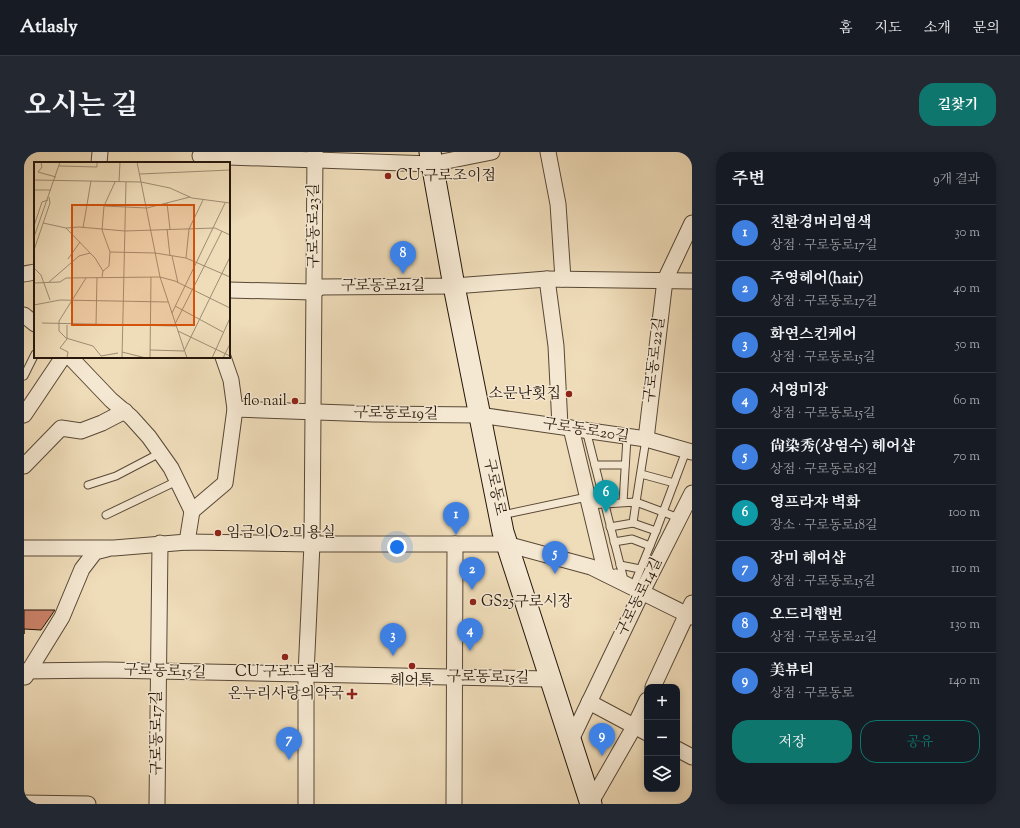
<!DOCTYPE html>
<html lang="ko">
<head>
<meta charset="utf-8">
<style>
	:root { --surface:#171b24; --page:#242831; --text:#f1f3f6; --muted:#9ea1a6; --line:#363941; --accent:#0f766e }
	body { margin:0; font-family:"Sorts Mill Goudy","Noto Serif KR",serif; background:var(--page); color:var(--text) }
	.controls { position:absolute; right:12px; bottom:12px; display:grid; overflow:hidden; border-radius:8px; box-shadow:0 2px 10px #0003 }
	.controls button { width:36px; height:36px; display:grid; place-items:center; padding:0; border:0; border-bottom:1px solid var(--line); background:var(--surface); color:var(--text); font:20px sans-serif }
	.you { position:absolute; left:373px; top:395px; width:14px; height:14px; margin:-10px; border:3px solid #fff; border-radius:50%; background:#1a73e8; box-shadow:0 0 0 6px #1a73e833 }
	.badge { display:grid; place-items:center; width:26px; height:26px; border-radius:50%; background:var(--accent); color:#fff; font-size:13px; font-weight:700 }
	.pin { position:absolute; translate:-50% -33px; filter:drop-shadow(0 1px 2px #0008) }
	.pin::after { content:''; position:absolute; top:21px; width:14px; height:12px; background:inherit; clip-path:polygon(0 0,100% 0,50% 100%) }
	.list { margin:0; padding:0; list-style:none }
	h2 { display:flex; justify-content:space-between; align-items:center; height:52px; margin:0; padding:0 16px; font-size:17px }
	h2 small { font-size:13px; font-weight:400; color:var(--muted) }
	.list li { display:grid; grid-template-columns:26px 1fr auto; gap:12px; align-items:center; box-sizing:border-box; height:56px; padding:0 16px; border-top:1px solid var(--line) }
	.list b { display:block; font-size:15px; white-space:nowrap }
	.list p { margin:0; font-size:13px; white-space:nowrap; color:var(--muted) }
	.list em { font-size:13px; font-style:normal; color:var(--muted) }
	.actions { display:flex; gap:8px; padding:12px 16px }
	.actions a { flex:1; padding:9px 0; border:1px solid var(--accent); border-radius:16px; text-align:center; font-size:14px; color:var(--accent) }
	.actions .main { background:var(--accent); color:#fff }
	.icon { flex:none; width:22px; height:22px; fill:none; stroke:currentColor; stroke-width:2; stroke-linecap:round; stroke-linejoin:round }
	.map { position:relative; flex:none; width:668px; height:652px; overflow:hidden; border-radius:16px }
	header { display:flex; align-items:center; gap:24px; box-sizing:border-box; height:56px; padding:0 20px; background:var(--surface); border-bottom:1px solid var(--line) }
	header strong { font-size:19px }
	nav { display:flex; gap:22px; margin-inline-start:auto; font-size:14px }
	.intro { display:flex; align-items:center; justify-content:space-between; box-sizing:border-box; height:96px; padding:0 24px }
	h1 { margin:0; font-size:28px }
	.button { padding:10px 18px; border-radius:16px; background:var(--accent); color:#fff; font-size:14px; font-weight:700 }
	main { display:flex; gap:24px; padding:0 24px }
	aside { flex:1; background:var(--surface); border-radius:16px; box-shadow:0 2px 10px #0003 }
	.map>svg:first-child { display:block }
</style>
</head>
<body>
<header>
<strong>Atlasly</strong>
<nav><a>홈</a><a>지도</a><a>소개</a><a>문의</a></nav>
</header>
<div class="intro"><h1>오시는 길</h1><a class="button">길찾기</a></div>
<main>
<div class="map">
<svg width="668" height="652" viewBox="0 0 668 652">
	<rect width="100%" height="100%" fill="#efdcb9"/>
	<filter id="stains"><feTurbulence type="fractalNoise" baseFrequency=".005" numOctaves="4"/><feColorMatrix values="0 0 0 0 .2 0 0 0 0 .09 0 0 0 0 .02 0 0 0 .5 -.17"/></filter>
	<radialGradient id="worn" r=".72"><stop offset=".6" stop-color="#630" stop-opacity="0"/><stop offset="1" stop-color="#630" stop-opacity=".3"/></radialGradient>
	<!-- building -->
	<polygon fill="#cb836a" stroke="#25170b" points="0,458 31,458 17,478 0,477 0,482"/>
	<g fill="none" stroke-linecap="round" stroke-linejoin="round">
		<defs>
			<g id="lane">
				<polyline points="0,224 11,202"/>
				<polyline points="562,278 599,424 592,421"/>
				<polyline points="622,287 612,350 655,366"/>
				<polyline points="571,313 601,313"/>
				<polyline points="617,322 650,331"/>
				<polyline points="64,333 92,324 136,301"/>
				<polyline points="599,350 603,286"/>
				<polyline points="565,353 612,350 609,371 586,375"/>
				<polyline points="82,363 153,329"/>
				<polyline points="478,363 563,345"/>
				<polyline points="609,371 632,379 662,299"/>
				<polyline points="590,390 608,387 626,394"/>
				<polyline points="596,413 616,417"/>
				<polyline points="612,428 632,379"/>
			</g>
			<g id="street">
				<polyline points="524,0 534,52 539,127"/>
				<polyline points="176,4 408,12 468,0"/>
				<polyline points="75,11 76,0"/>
				<polyline points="0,122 11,120"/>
				<polyline points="523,127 532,194 536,274"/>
				<polyline points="205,138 289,140 297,135 430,134 523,127 668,129"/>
				<polyline points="0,163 11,172"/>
				<polyline points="46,205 87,248 107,265 125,285 147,316 168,359"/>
				<polyline points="211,257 350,262 455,263 622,287 668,300"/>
				<polyline points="0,263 39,205"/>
				<polyline points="547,276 582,422"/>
				<polyline points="622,287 641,128 668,71"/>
				<polyline points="0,314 37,276 57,279 78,271 101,259"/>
				<polyline points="163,390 168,359 201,331 211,257 207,228 199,205"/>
				<polyline points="0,396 90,396 163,390 288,392 482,392 567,415 668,465"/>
				<polyline points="0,519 82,518 525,527"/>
				<polyline points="1,525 38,465 58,417 71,400 83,397"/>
				<polyline points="629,535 668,451"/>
				<polyline points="565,550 623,581"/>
				<polyline points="546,590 618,440 668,341"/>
				<polyline points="653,597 668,605"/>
				<polyline points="567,650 610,575 623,548"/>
				<polyline points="0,651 64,652"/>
				<polyline points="133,652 136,391"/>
				<polyline points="282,652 282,522 288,392 291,0"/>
				<polyline points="430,652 431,392"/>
			</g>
			<polyline id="secondary" points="406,0 430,134 479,380 567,652"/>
		</defs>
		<!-- lane casing -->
		<use href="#lane" stroke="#584836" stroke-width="9"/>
		<!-- street casing -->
		<use href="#street" stroke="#584836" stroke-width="17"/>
		<!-- secondary casing -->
		<use href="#secondary" stroke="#25170b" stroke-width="23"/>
		<!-- lane -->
		<use href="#lane" stroke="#f5e8d2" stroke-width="7"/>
		<!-- street -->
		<use href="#street" stroke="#f5e8d2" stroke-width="15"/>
		<!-- secondary -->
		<use href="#secondary" stroke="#f5e8d2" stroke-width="21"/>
	</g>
	<!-- markers -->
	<g fill="#8f2418" stroke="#f5e8d2" stroke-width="1.5">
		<circle cx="364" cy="24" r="4"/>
		<circle cx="545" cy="242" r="4"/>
		<circle cx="271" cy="249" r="4"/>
		<circle cx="194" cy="381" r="4"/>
		<circle cx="449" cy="450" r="4"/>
		<circle cx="261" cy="505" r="4"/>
		<circle cx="388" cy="514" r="4"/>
		<path d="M326 536h4v4h4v4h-4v4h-4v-4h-4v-4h4z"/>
	</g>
	<g text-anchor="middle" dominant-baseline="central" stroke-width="3" stroke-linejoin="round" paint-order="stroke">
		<!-- poi labels -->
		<g font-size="15" fill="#25170b" stroke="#f5e8d2" text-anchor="start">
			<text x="372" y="24">CU 구로조이점</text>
			<text x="537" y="242" text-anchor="end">소문난횟집</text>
			<text x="263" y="249" text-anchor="end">flo nail</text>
			<text x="202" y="381">임금이O2 미용실</text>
			<text x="457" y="450">GS25구로시장</text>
			<text x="261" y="520" text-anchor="middle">CU 구로드림점</text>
			<text x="388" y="529" text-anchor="middle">헤어톡</text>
			<text x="320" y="542" text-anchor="end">온누리사랑의약국</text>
		</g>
		<!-- street labels -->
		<g font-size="15" fill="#25170b" stroke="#f5e8d2">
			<text transform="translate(290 74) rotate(-90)">구로동로23길</text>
			<text x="359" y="134">구로동로21길</text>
			<text transform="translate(631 208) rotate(-83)">구로동로22길</text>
			<text transform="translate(372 262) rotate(1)">구로동로19길</text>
			<text transform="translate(562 279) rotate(9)">구로동로20길</text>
			<text transform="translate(470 335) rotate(78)">구로동로</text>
			<text transform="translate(616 445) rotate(-64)">구로동로14길</text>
			<text transform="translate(141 520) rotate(2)">구로동로15길</text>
			<text transform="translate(464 526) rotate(1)">구로동로15길</text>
			<text transform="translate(133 581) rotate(-90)">구로동로17길</text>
		</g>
	</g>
	<!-- overview -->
	<g transform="translate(10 10)">
		<rect width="196" height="196" fill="#efdcb9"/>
		<path fill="none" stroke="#9e8d73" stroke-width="1" d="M7,0L8,5L4,10L22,15M103,0L126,115L153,196M25,4L63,5V0M106,12L196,8M0,18L107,20L136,26L158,36L196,41M85,20L86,0M0,28H17M133,41L136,67M70,44L113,46L156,35M9,61L32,66L45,65L91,69L181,66L196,73M0,64L8,40L14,38M32,66L61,96L69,109M49,66L57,19M133,67L136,94M0,75L26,0M0,88L16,41L15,35M76,90L121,91L152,96L196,115M138,94L144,121M152,96L155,67L169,38M34,97L46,80M0,106L7,113L16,138M68,115L69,109L75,104L76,90L68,68L70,44L81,20M52,116L25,159V169L32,176L59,184L67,194L84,191M15,120L45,94L56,91M0,121L26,120L32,116L126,115L141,119L196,146M0,143L26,138L134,140M141,144L189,170M138,151L191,41M8,161L142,164M141,162L188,69M62,163L63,115M144,169L196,194M116,188L150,189L196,95M88,190L112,196M33,196L34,190L26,186L33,177V163M88,196L92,20M116,196L117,115M178,196L196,156M189,196L196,182"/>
		<path fill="#d4520c" fill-opacity="0.15" stroke="#d4520c" stroke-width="2" d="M38,43H160V163H38Z"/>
		<rect width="196" height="196" fill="none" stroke="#25170b" stroke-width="2"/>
	</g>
	<rect width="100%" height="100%" filter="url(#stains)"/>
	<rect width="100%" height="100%" fill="url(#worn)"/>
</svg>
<div class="controls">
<button>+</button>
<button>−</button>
<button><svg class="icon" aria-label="layers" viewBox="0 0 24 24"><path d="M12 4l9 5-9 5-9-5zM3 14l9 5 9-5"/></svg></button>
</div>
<div class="you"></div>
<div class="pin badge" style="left:432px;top:383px;background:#3f7fe0">1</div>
<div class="pin badge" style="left:448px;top:438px;background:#3f7fe0">2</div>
<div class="pin badge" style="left:369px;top:504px;background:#3f7fe0">3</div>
<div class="pin badge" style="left:446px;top:499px;background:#3f7fe0">4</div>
<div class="pin badge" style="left:531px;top:422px;background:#3f7fe0">5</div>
<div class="pin badge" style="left:582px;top:361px;background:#0f9aa8">6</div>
<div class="pin badge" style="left:265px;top:608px;background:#3f7fe0">7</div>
<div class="pin badge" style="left:379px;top:122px;background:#3f7fe0">8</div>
<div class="pin badge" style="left:578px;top:604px;background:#3f7fe0">9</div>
</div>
<aside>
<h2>주변<small>9개 결과</small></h2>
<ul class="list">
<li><span class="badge" style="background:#3f7fe0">1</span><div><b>친환경머리염색</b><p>상점 · 구로동로17길</p></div><em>30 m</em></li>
<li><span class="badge" style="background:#3f7fe0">2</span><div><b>주영헤어(hair)</b><p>상점 · 구로동로17길</p></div><em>40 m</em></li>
<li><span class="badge" style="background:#3f7fe0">3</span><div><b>화연스킨케어</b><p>상점 · 구로동로15길</p></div><em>50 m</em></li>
<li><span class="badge" style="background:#3f7fe0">4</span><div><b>서영미장</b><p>상점 · 구로동로15길</p></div><em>60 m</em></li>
<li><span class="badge" style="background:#3f7fe0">5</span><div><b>尙染秀(상염수) 헤어샵</b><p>상점 · 구로동로18길</p></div><em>70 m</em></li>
<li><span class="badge" style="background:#0f9aa8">6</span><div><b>영프라쟈 벽화</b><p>장소 · 구로동로18길</p></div><em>100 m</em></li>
<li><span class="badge" style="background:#3f7fe0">7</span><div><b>장미 헤여샵</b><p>상점 · 구로동로15길</p></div><em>110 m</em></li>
<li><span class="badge" style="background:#3f7fe0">8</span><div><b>오드리햅번</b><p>상점 · 구로동로21길</p></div><em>130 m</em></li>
<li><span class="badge" style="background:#3f7fe0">9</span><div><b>美뷰티</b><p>상점 · 구로동로</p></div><em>140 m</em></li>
</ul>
<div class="actions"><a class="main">저장</a><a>공유</a></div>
</aside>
</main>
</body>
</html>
